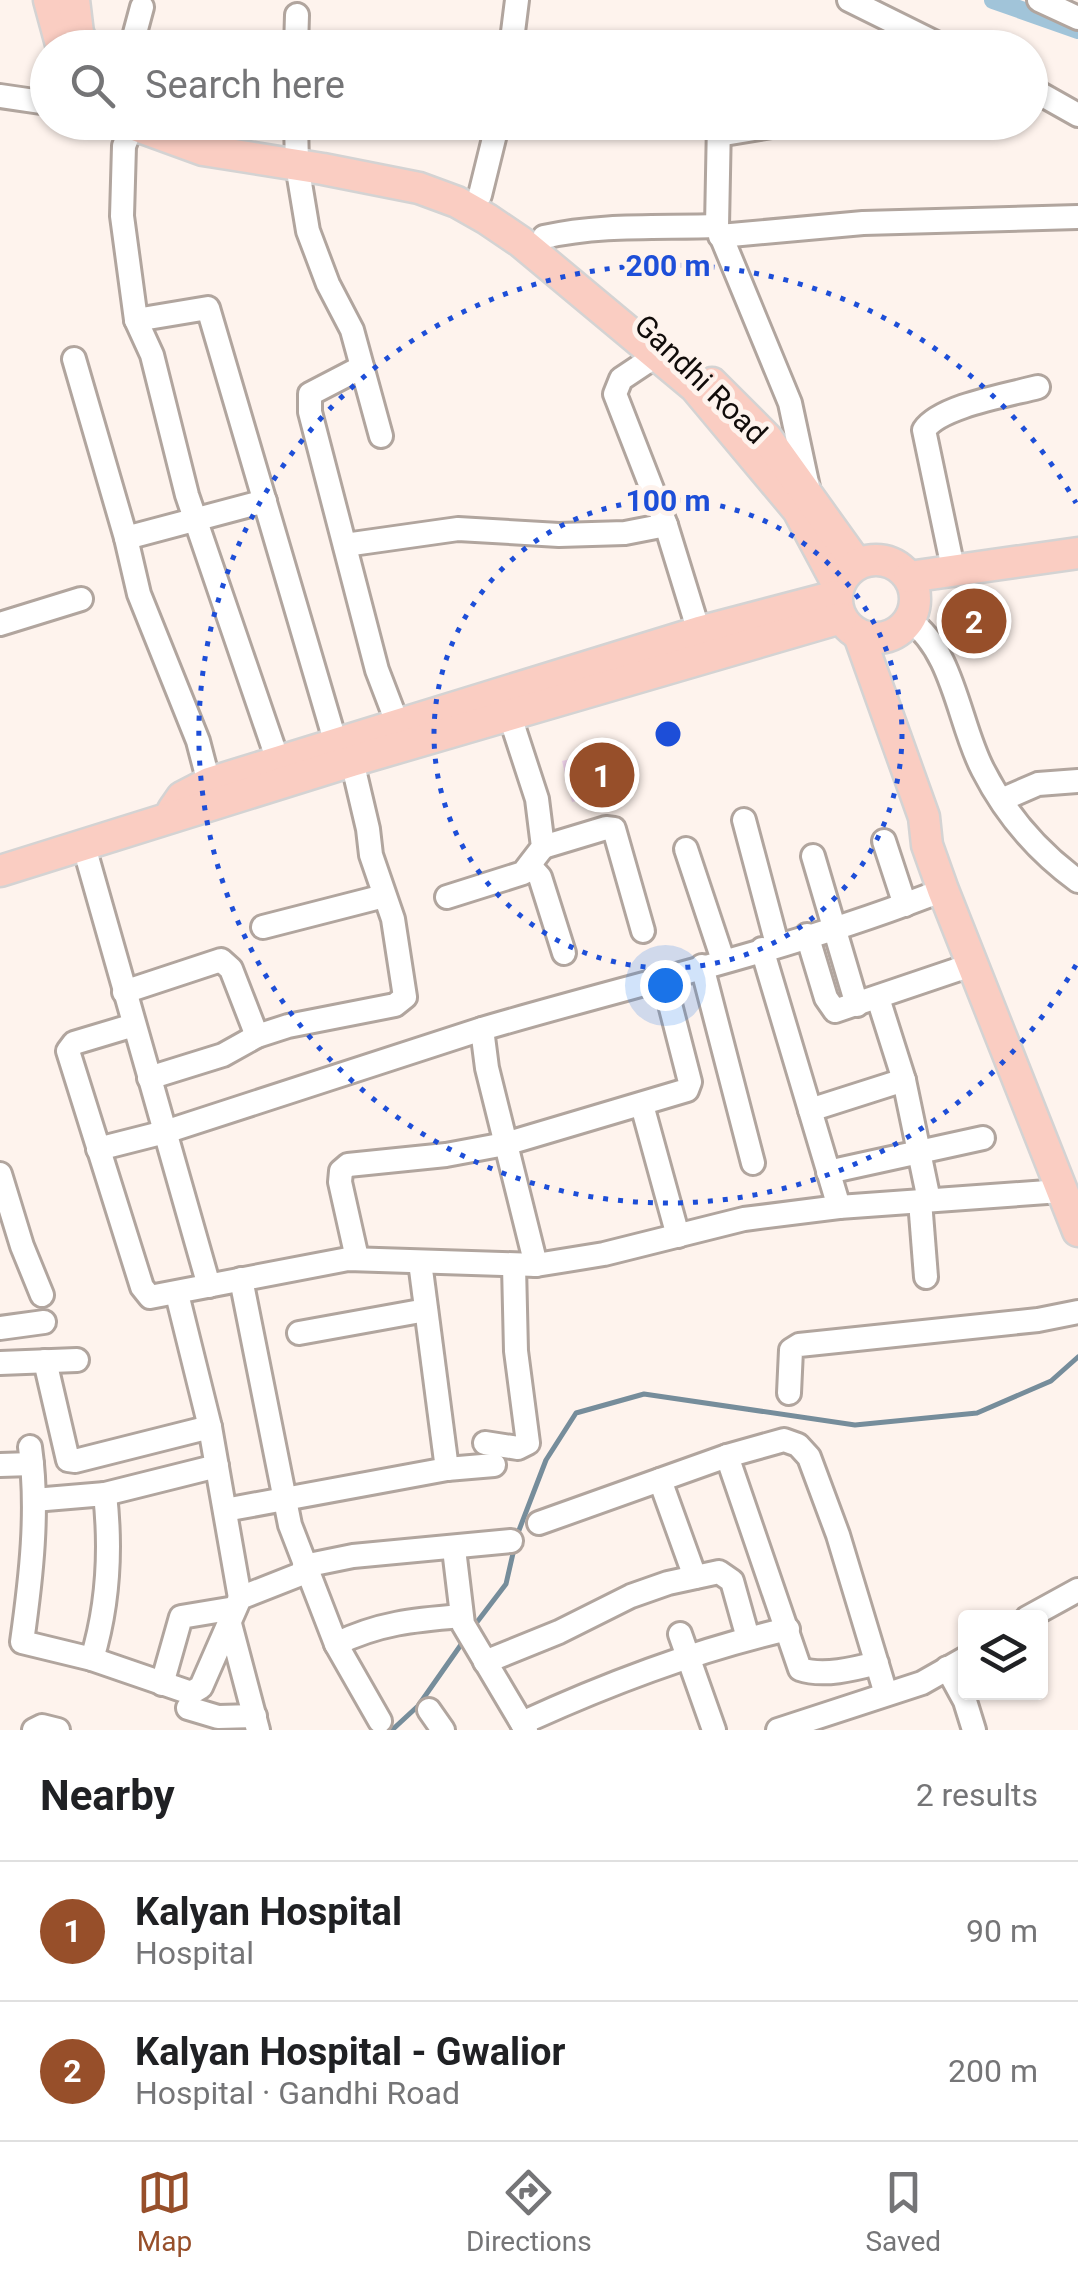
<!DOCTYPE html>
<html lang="en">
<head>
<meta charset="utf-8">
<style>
	:root { --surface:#fff; --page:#f6f6f6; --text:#202124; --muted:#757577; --line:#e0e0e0; --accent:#974f2a }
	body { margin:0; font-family:Roboto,sans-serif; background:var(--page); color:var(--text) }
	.controls { position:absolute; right:30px; bottom:30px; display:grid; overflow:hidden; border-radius:10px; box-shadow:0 2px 8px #0004 }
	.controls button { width:90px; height:90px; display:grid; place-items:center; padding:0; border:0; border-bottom:2px solid var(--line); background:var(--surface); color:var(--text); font:50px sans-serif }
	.you { position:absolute; left:665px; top:985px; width:35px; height:35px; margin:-25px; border:8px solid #fff; border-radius:50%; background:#1a73e8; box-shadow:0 0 0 15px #1a73e833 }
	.badge { display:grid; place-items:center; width:65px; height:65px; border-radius:50%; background:var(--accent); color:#fff; font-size:32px; font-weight:700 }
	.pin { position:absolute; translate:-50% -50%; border:5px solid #fff; box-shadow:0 2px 10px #0006 }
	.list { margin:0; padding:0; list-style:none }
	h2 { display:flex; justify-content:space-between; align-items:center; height:130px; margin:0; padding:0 40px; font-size:42px }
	h2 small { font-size:32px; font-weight:400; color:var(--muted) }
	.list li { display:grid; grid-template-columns:65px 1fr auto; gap:30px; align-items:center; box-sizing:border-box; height:140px; padding:0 40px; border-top:2px solid var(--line) }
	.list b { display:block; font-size:38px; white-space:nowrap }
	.list p { margin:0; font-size:32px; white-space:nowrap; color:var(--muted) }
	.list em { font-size:32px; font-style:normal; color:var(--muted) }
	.icon { flex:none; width:55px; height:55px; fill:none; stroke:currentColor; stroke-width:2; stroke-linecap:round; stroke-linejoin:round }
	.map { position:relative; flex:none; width:1078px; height:1730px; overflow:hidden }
	.search { position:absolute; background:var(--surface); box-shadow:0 2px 8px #0004; left:30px; right:30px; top:30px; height:110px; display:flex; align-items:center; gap:25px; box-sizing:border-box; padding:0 35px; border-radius:55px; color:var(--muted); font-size:38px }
	.sheet { height:410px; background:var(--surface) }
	nav { display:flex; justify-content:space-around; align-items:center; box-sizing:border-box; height:140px; border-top:2px solid var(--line); background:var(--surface); font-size:28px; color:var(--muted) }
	nav a { display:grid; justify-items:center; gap:5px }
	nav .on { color:var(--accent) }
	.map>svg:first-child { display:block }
</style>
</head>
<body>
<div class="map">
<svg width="1078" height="1730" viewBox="0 0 1078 1730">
	<rect width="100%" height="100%" fill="#fef3ed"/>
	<!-- shadow -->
	<g fill="#0003">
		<polygon points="985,607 992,631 985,637 955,620 962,614"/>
		<polygon points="618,741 628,778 617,789 565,762 575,752"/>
	</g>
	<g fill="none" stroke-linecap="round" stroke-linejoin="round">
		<!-- stream -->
		<g stroke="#768d9b" stroke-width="5">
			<polyline points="516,1538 546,1460 576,1413 644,1394 855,1425 977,1413 1051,1381 1078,1357"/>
			<polyline points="474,1626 506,1584 514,1549"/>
			<polyline points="392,1730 418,1706 465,1639"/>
		</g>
		<!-- canal -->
		<polyline stroke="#a1c4d9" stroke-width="18" points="993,0 1078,30"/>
	</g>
	<!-- building -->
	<g fill="#f4d6f0">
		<polygon points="979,612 987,639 960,647 952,620"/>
		<polygon points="608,750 619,791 572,802 562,761"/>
	</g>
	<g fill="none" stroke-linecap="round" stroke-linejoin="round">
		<defs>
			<g id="minor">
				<polyline points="849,0 946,48"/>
				<polyline points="1039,0 1078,18"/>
				<polyline points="131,48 142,7"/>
				<polyline points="296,48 297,15"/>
				<polyline points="511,48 517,0"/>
				<polyline points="1030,88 1078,115"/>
				<polyline points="0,96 48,103"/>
				<polyline points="296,122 297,165 308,231 328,284 352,330 381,436"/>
				<polyline points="719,122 717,226 790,403 809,492"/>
				<polyline points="132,126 124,146 122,216 136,320 152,355 187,495 278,761"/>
				<polyline points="718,135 796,122"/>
				<polyline points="224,136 229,122"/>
				<polyline points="480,195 498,122"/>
				<polyline points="720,236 863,223 1078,217"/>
				<path d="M544,237C601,224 659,228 717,226"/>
				<polyline points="136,320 208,308 336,744"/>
				<polyline points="657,355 621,379 615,394 666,525 699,632"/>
				<polyline points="74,359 126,538 139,594 198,741 209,783"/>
				<polyline points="362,367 310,394 310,412 377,670 398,725"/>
				<polyline points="126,538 265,501"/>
				<polyline points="345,545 458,529 559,535 625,533 666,525"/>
				<path d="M954,573L924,430C940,406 1008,395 1038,387"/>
				<path d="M909,620C954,651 959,725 983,770C1006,815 1038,852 1078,881"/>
				<polyline points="0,624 81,599"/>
				<polyline points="1001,800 1038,784 1078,781"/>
				<polyline points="744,820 777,944"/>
				<polyline points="884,841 905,905"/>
				<polyline points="83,843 209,1286"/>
				<polyline points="543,847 606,828 614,829 643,931"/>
				<polyline points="686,849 723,960"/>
				<polyline points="813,856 857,1005"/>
				<polyline points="531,867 540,877 564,953"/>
				<polyline points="447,897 523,873 543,847 537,799 505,701"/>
				<polyline points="263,927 384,896"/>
				<polyline points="807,935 826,998 835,1011 971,965"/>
				<polyline points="762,949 839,1207"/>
				<polyline points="702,966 753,1163"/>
				<polyline points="124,992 221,960 231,969 257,1036"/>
				<polyline points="878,998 904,1080 929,1200"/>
				<polyline points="134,1025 74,1043 68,1051 142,1287 150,1297 348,1259 536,1265 604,1254 744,1219 839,1207 1061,1191"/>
				<polyline points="149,1078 223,1055 257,1036 288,1026 395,1005 405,997 393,919 371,855 368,829 352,761"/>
				<polyline points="642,1105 678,1236"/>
				<polyline points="810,1110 904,1080"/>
				<polyline points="98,1149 165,1132 482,1029"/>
				<polyline points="828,1172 983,1138"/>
				<polyline points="0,1174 22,1246 42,1295"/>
				<polyline points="920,1201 926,1277"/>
				<polyline points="357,1258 340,1182 341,1171 348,1165 446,1155 505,1144 687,1090 690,1082 663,977"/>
				<polyline points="420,1262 447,1469"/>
				<path d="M536,1265L487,1068L482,1029C635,984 794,949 943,890"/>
				<polyline points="241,1279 290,1525 336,1644 380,1721"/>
				<polyline points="177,1294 210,1427 240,1598"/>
				<polyline points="0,1328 44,1322"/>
				<polyline points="299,1333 426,1310"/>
				<polyline points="45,1361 68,1460 75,1461 210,1427"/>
				<polyline points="0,1363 77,1360"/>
				<polyline points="789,1393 791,1350 799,1345 1038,1320 1078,1312"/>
				<polyline points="485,1443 518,1448 528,1443 516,1351 514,1266"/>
				<path d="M30,1447C39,1510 31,1578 22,1642L92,1659L191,1693L201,1687L240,1598L306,1572"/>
				<polyline points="0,1465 32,1464"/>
				<polyline points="660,1480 695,1577"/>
				<polyline points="34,1500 105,1494 217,1466"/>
				<polyline points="225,1510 447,1469 494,1465"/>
				<polyline points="539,1523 727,1456"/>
				<polyline points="454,1549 463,1624 526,1730"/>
				<polyline points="304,1566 353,1556 511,1541"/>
				<polyline points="1027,1618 1078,1590"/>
				<polyline points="229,1620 258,1730"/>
				<polyline points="680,1634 714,1730"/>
				<path d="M336,1644C379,1623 414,1620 461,1616"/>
				<path d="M92,1659C108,1606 111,1548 105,1494"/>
				<polyline points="485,1662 559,1632 631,1596 668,1583 719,1572 732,1581 748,1638"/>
				<path d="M877,1663C854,1669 823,1677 800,1669L727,1456L784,1440L798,1445L809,1457L838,1535L886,1694"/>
				<polyline points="947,1668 965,1701 974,1730"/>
				<polyline points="162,1684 181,1617 235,1608"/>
				<polyline points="188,1708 218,1717 255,1716"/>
				<polyline points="429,1710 443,1730"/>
				<path d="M522,1723C607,1684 696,1650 788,1629"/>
				<polyline points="34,1730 42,1726 58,1730"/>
				<polyline points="778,1730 922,1683 966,1658"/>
			</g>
			<g id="major">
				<polyline points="49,0 62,48"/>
				<polyline points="74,0 78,33 85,48"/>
				<polyline points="126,122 203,150 323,169 419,188 457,202 487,219 521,242 695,387 798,510 838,585"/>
				<polyline points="712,383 766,437 857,564"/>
				<circle cx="876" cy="599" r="39"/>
				<polyline points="909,577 1078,553"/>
				<polyline points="859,635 924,817 927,845 943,890 1078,1231"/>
				<polyline points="173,810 182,797 209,783 699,632 836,596"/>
				<polyline points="0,871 352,761 841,618"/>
			</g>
		</defs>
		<!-- minor casing -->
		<use href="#minor" stroke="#b1a59e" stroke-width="28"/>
		<!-- major casing -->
		<use href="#major" stroke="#d4d3d3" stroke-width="35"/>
		<!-- minor -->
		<use href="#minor" stroke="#fff" stroke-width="22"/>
		<!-- major -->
		<use href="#major" stroke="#facdc2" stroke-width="30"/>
	</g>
	<!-- distance rings -->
	<g fill="none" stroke="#1d4ed8" stroke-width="5" stroke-dasharray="5 10">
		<circle cx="668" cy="734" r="234"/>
		<path d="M1076 965A469 469 0 1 1 1076 503"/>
	</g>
	<g text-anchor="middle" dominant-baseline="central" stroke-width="10" stroke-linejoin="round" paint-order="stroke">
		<!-- street labels -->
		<g font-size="30" fill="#110c0a" stroke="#fef3ed">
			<text transform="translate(701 379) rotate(44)">Gandhi Road</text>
		</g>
	</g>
	<circle cx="668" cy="734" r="15" fill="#1d4ed8" stroke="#fef3ed" stroke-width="5"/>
	<g font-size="30" text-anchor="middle" font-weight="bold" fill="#1d4ed8" stroke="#fef3ed" stroke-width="10" stroke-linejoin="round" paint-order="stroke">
		<text x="668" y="276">200 m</text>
		<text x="668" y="511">100 m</text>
	</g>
</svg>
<div class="controls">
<button><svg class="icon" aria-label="layers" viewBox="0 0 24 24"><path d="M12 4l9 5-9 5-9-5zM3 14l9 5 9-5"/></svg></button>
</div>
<div class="you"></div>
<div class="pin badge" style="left:602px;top:775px">1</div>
<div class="pin badge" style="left:974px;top:621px">2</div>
<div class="search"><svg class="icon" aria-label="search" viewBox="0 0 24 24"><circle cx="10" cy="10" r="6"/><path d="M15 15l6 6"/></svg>Search here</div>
</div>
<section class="sheet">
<h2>Nearby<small>2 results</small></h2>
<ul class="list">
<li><span class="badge">1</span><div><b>Kalyan Hospital</b><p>Hospital</p></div><em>90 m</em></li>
<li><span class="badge">2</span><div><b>Kalyan Hospital - Gwalior</b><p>Hospital · Gandhi Road</p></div><em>200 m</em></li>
</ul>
</section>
<nav>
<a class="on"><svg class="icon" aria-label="map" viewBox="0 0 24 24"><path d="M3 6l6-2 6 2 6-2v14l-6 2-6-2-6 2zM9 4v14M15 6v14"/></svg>Map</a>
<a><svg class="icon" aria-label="directions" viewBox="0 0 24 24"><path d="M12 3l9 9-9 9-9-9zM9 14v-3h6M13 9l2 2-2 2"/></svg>Directions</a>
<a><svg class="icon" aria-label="saved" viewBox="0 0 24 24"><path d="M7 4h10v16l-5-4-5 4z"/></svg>Saved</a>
</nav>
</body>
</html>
